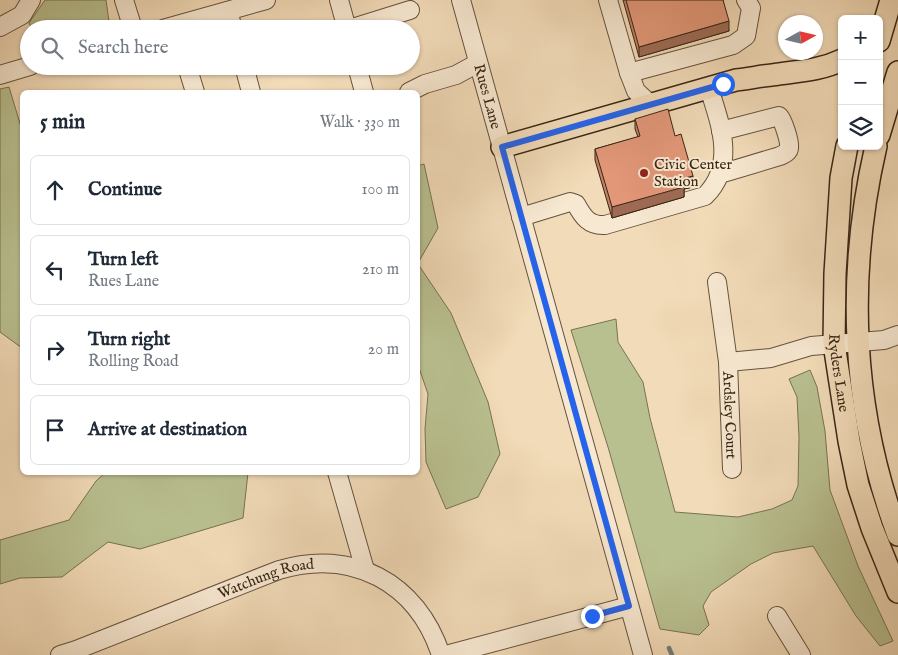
<!DOCTYPE html>
<html lang="en">
<head>
<meta charset="utf-8">
<style>
	:root { --surface:#fff; --page:#f6f6f7; --text:#1f2937; --muted:#747a83; --line:#e0e1e3 }
	body { margin:0; font-family:"IM FELL English",serif; background:var(--page); color:var(--text) }
	.controls { position:absolute; right:15px; top:15px; display:grid; overflow:hidden; border-radius:8px; box-shadow:0 1px 4px #0004 }
	.controls button { width:45px; height:45px; display:grid; place-items:center; padding:0; border:0; border-bottom:1px solid var(--line); background:var(--surface); color:var(--text); font:25px sans-serif }
	.compass { position:absolute; left:778px; top:15px; width:45px; height:45px; border-radius:50%; background:var(--surface); box-shadow:0 1px 4px #0004; rotate:82deg }
	.stop { position:absolute; width:15px; height:15px; margin:-11px; border:4px solid #2563eb; border-radius:50%; background:#fff }
	.stop.end { background:#2563eb; border-color:#fff; box-shadow:0 1px 5px #0008 }
	.list { margin:0; padding:0; list-style:none }
	h2 { display:flex; justify-content:space-between; align-items:center; height:65px; margin:0; padding:0 20px; font-size:21px }
	h2 small { font-size:16px; font-weight:400; color:var(--muted) }
	.list li { display:grid; grid-template-columns:32px 1fr auto; gap:15px; align-items:center; box-sizing:border-box; height:70px; margin:0 10px 10px; padding:0 10px; border:1px solid var(--line); border-radius:8px }
	.list b { display:block; font-size:19px; white-space:nowrap }
	.list p { margin:0; font-size:16px; white-space:nowrap; color:var(--muted) }
	.list em { font-size:16px; font-style:normal; color:var(--muted) }
	.icon { flex:none; width:28px; height:28px; fill:none; stroke:currentColor; stroke-width:2; stroke-linecap:round; stroke-linejoin:round }
	.map { position:relative; flex:none; width:898px; height:655px; overflow:hidden }
	.search { position:absolute; background:var(--surface); box-shadow:0 1px 4px #0004; left:20px; top:20px; width:400px; height:55px; display:flex; align-items:center; gap:12px; box-sizing:border-box; padding:0 18px; border-radius:28px; color:var(--muted); font-size:19px }
	.panel { position:absolute; background:var(--surface); box-shadow:0 1px 4px #0004; left:20px; top:90px; width:400px; height:385px; border-radius:8px }
	.map>svg:first-child { display:block }
</style>
</head>
<body>
<div class="map">
<svg width="898" height="655" viewBox="0 0 898 655">
	<rect width="100%" height="100%" fill="#f2dbb8"/>
	<filter id="stains"><feTurbulence type="fractalNoise" baseFrequency=".004" numOctaves="4"/><feColorMatrix values="0 0 0 0 .2 0 0 0 0 .09 0 0 0 0 .02 0 0 0 .5 -.17"/></filter>
	<radialGradient id="worn" r=".72"><stop offset=".6" stop-color="#630" stop-opacity="0"/><stop offset="1" stop-color="#630" stop-opacity=".3"/></radialGradient>
	<!-- green -->
	<g fill="#b9c090" stroke="#787252">
		<polygon points="45,0 106,0 110,29 32,29 29,23"/>
		<polygon points="9,87 22,130 22,348 0,332 0,89"/>
		<polygon points="424,164 438,228 418,263 418,166"/>
		<polygon points="418,264 451,313 488,402 500,454 478,497 446,509 426,462 425,429 428,394 418,365"/>
		<polygon points="616,319 618,342 643,382 650,418 675,512 738,517 772,509 792,500 798,486 799,437 797,397 789,379 810,370 817,387 825,431 830,490 858,566 893,641 880,646 856,616 813,546 773,553 751,564 711,592 703,606 709,625 699,635 660,629 608,447 571,330"/>
		<polygon points="105,473 248,473 243,518 140,549 108,542 62,577 20,578 0,584 0,540 69,520 96,481"/>
	</g>
	<g fill="none" stroke-linecap="round" stroke-linejoin="round">
		<!-- stream -->
		<polyline stroke="#767d78" stroke-width="4.5" points="669,648 672,655"/>
		<defs>
			<g id="minor">
				<polyline points="124,0 133,29"/>
				<polyline points="339,0 347,29"/>
				<path id="s1" d="M461,0L643,655"/>
				<polyline points="608,0 629,73 636,91 651,105"/>
				<polyline points="228,11 233,29"/>
				<polyline points="0,27 22,15 31,0"/>
				<polyline points="163,29 266,0"/>
				<polyline points="349,29 410,10"/>
				<polyline points="187,66 195,92"/>
				<polyline points="244,66 251,92"/>
				<polyline points="357,66 364,92"/>
				<polyline points="629,73 733,45 746,36 751,8 746,0"/>
				<polyline points="0,75 30,66"/>
				<polyline points="409,92 425,84 456,75 478,63"/>
				<path d="M720,174L780,156C784,154 789,152 789,148C790,141 783,120 779,116L721,131"/>
				<path d="M521,217L570,202L576,204C583,217 589,226 605,225L705,196C736,165 721,126 709,88"/>
				<path id="s2" d="M717,282L728,362L732,469"/>
				<polyline points="728,362 771,358 811,346 884,340 898,335"/>
				<polyline points="337,472 365,570"/>
				<polyline points="777,616 801,655"/>
				<path id="s3" d="M60,655L76,650L279,570C352,548 417,582 441,655"/>
				<polyline points="446,655 629,606"/>
			</g>
			<g id="major">
				<polyline points="879,41 891,0"/>
				<polyline points="879,135 898,72"/>
				<path id="s4" d="M847,146L841,178L835,274L834,344L849,441L858,485L872,528L898,592"/>
				<path d="M876,146C846,276 851,409 898,535"/>
				<path d="M502,147L736,80C748,79 760,76 772,75C797,71 819,71 842,60"/>
			</g>
		</defs>
		<!-- minor casing -->
		<use href="#minor" stroke="#66523d" stroke-width="20"/>
		<!-- major casing -->
		<use href="#major" stroke="#382514" stroke-width="24"/>
		<!-- minor -->
		<use href="#minor" stroke="#f7e8d1" stroke-width="18"/>
		<!-- major -->
		<use href="#major" stroke="#f2dbb8" stroke-width="21"/>
	</g>
	<!-- wall -->
	<g fill="#c28267" stroke="#382514">
		<polygon points="623,0 723,0 729,31 639,57"/>
		<polygon points="635,119 675,136 693,187 684,189 684,197 612,218 595,160 595,149 638,137 635,129"/>
	</g>
	<!-- shaded-wall -->
	<g fill="#9e6a54" stroke="#382514">
		<polygon points="729,21 729,31 639,57 639,47"/>
		<polygon points="693,176 693,187 684,189 684,197 612,218 612,207 681,179"/>
	</g>
	<!-- building -->
	<g fill="#e29778" stroke="#382514">
		<polygon points="626,0 723,0 729,21 639,47"/>
		<polygon points="668,109 675,136 681,134 693,176 681,179 684,187 612,207 595,149 640,136 635,119"/>
	</g>
	<g fill="none" stroke-linecap="round" stroke-linejoin="round">
		<!-- route -->
		<polyline stroke="#2563eb" stroke-width="6" points="592,616 629,606 502,147 723,84"/>
	</g>
	<!-- markers -->
	<circle fill="#8f2418" stroke="#f7e8d1" stroke-width="2" cx="644" cy="173" r="5"/>
	<g text-anchor="middle" dominant-baseline="central" stroke-width="4" stroke-linejoin="round" paint-order="stroke">
		<!-- street labels -->
		<g font-size="15" fill="#382514" stroke="#f7e8d1">
			<text stroke="none"><textPath href="#s1" startOffset="100">Rues Lane</textPath></text>
			<text stroke="none"><textPath href="#s4" startOffset="228">Ryders Lane</textPath></text>
			<text stroke="none"><textPath href="#s2" startOffset="134">Ardsley Court</textPath></text>
			<text stroke="none"><textPath href="#s3" startOffset="220">Watchung Road</textPath></text>
		</g>
		<!-- poi labels -->
		<g font-size="15" fill="#382514" stroke="#f7e8d1" text-anchor="start">
			<text x="654" y="164">Civic Center<tspan x="654" dy="17">Station</tspan></text>
		</g>
	</g>
	<rect width="100%" height="100%" filter="url(#stains)"/>
	<rect width="100%" height="100%" fill="url(#worn)"/>
</svg>
<div class="controls">
<button>+</button>
<button>−</button>
<button><svg class="icon" aria-label="layers" viewBox="0 0 24 24"><path d="M12 4l9 5-9 5-9-5zM3 14l9 5 9-5"/></svg></button>
</div>
<svg class="compass" viewBox="-18 -18 36 36"><path d="M0-13l5 13h-10z" fill="#e53935"/><path d="M0 13l5-13h-10z" fill="#747a83"/></svg>
<div class="stop" style="left:723px;top:84px"></div>
<div class="stop end" style="left:592px;top:616px"></div>
<div class="search"><svg class="icon" aria-label="search" viewBox="0 0 24 24"><circle cx="10" cy="10" r="6"/><path d="M15 15l6 6"/></svg>Search here</div>
<section class="panel">
<h2>5 min<small>Walk · 330 m</small></h2>
<ul class="list">
<li><svg class="icon" aria-label="ahead" viewBox="0 0 24 24"><path d="M12 20V5M6 11l6-6 6 6"/></svg><div><b>Continue</b></div><em>100 m</em></li>
<li><svg class="icon" aria-label="left" viewBox="0 0 24 24"><path d="M17 20v-9H6M10 6l-5 5 5 5"/></svg><div><b>Turn left</b><p>Rues Lane</p></div><em>210 m</em></li>
<li><svg class="icon" aria-label="right" viewBox="0 0 24 24"><path d="M7 20v-9h11M14 6l5 5-5 5"/></svg><div><b>Turn right</b><p>Rolling Road</p></div><em>20 m</em></li>
<li><svg class="icon" aria-label="arrive" viewBox="0 0 24 24"><path d="M6 21V4h12l-3 4 3 4H6"/></svg><div><b>Arrive at destination</b></div></li>
</ul>
</section>
</div>
</body>
</html>
